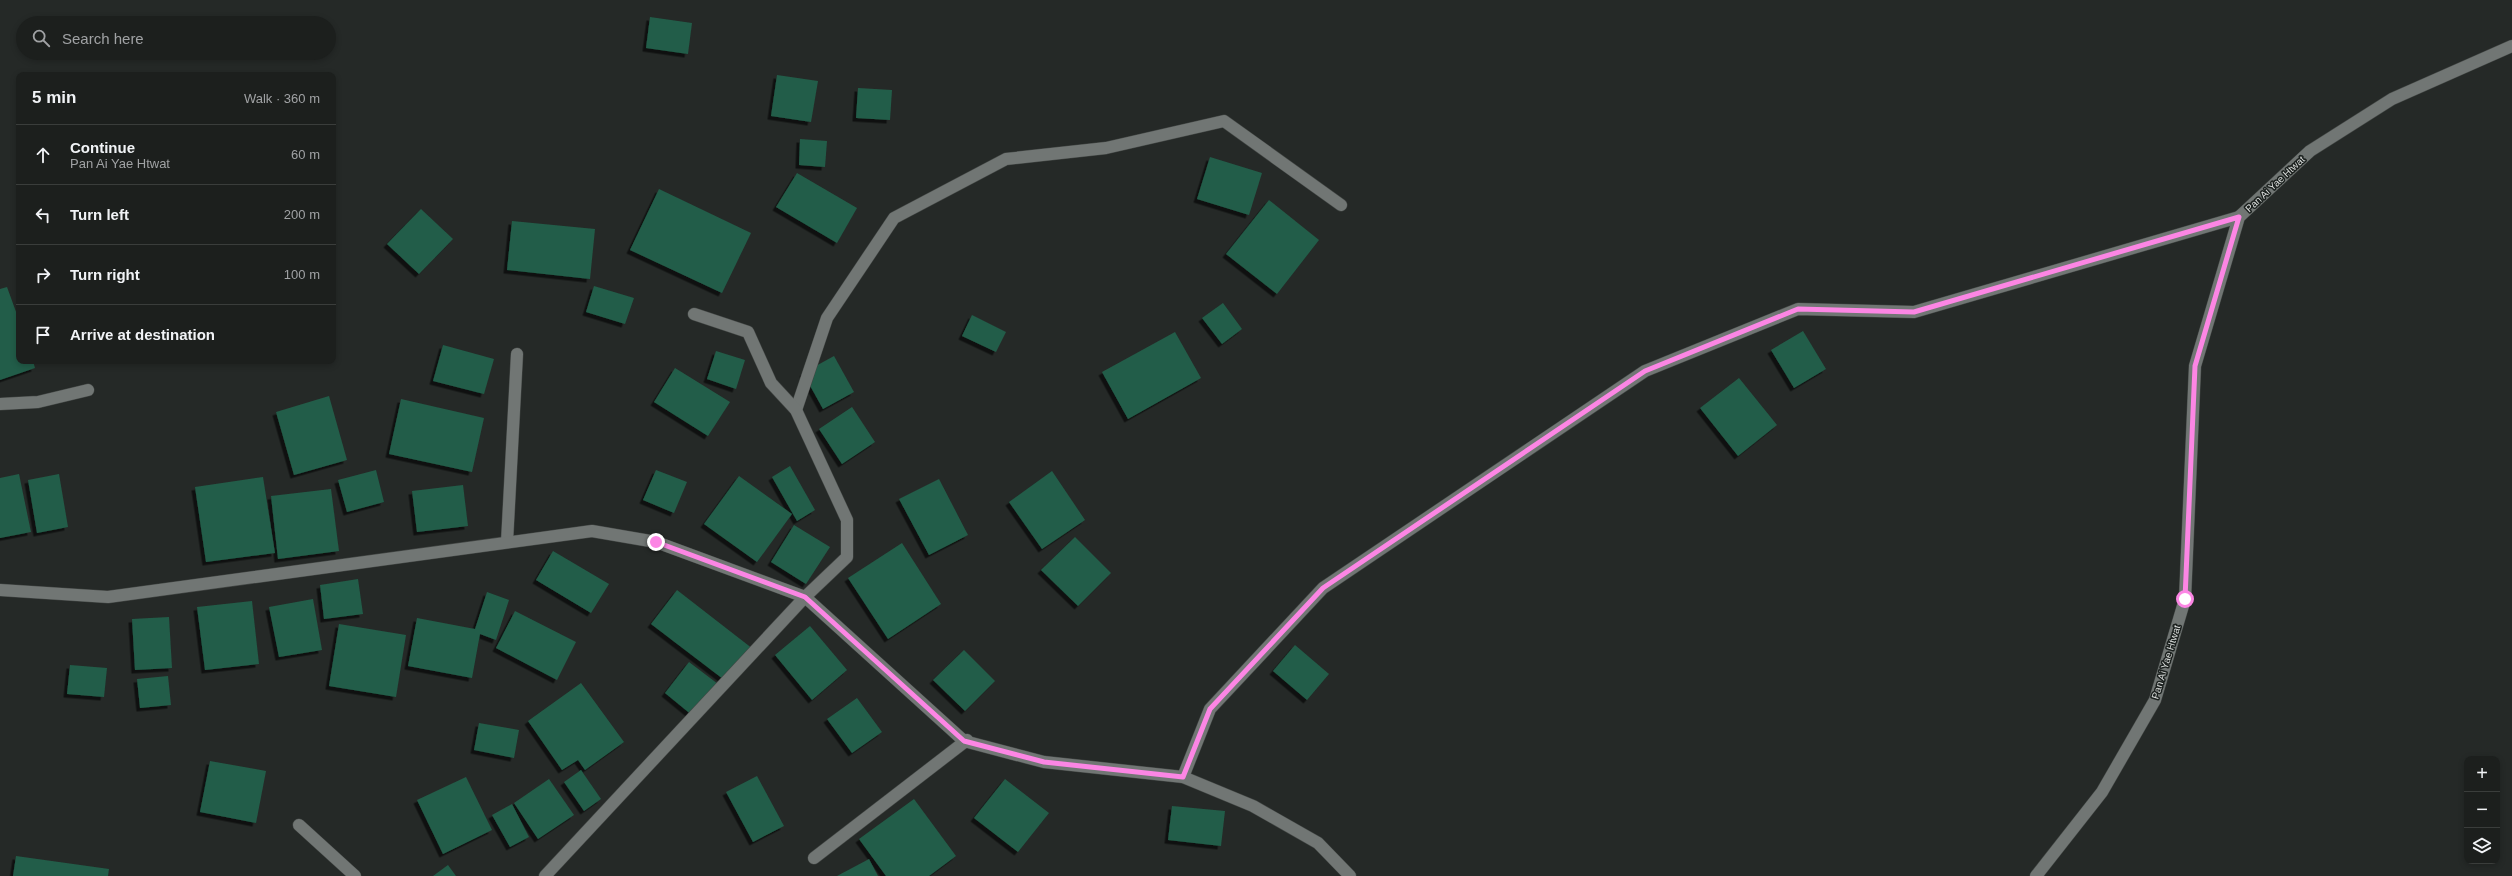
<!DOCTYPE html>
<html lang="en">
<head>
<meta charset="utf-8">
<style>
	:root { --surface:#1c1f1d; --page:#292c2a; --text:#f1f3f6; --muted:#a0a2a4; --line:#3a3d3b }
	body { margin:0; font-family:Arial,sans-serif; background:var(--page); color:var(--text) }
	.controls { position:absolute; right:12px; bottom:12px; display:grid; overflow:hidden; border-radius:8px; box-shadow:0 2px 6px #0003 }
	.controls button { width:36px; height:36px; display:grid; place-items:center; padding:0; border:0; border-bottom:1px solid var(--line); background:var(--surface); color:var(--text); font:20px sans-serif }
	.stop { position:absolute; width:12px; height:12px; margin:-9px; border:3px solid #fc86e4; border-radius:50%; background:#fff }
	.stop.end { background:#fc86e4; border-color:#fff; box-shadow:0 1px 4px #0008 }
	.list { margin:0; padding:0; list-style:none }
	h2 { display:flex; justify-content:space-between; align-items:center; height:52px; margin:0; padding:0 16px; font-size:17px }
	h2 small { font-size:13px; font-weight:400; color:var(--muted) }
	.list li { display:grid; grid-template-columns:26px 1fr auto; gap:12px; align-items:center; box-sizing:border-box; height:60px; padding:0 16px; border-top:1px solid var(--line) }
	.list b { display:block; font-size:15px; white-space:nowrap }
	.list p { margin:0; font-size:13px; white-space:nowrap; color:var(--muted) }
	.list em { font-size:13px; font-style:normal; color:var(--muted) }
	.icon { flex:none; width:22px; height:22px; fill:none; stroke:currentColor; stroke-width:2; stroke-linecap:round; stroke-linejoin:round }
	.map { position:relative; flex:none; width:2512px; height:876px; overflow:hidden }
	.search { position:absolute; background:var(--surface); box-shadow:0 2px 6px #0003; left:16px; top:16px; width:320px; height:44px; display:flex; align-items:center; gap:10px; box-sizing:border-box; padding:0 14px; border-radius:22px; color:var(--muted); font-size:15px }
	.panel { position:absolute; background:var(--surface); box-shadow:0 2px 6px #0003; left:16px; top:72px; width:320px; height:292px; border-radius:8px }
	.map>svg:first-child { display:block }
</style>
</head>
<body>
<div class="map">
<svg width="2512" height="876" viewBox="0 0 2512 876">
	<defs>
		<filter id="shadow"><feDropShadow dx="-3.5" dy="3.5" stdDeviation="0" flood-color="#0009"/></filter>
	</defs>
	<rect width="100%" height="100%" fill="#252927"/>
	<!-- building -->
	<g fill="#225d48" filter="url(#shadow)">
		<polygon points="650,17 692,23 688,54 646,48"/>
		<polygon points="777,75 818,81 811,122 771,116"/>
		<polygon points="858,88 892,90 890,120 856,118"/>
		<polygon points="800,139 827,141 825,167 799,165"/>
		<polygon points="1210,157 1262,173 1249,215 1197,199"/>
		<polygon points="797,173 857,208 837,243 776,207"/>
		<polygon points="659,189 751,233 722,293 630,250"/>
		<polygon points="1269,200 1319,240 1277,294 1226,254"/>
		<polygon points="421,209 453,239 419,274 387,244"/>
		<polygon points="512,221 595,229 590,279 507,270"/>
		<polygon points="594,286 634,298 625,324 586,312"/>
		<polygon points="7,287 19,320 19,361 33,361 35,368 0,380 0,289"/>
		<polygon points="1223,303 1242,329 1222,344 1202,318"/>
		<polygon points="972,315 1006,332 996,352 962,336"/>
		<polygon points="1803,331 1826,369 1794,388 1771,350"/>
		<polygon points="1175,332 1201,378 1128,419 1102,372"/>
		<polygon points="443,345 494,359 484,394 433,381"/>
		<polygon points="716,351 745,360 736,389 707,379"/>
		<polygon points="834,356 854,392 823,409 803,373"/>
		<polygon points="675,368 730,402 708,436 654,402"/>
		<polygon points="1739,378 1777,425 1738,456 1700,408"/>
		<polygon points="329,396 347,460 294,475 276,412"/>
		<polygon points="401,399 484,418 472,472 389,454"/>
		<polygon points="852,407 875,442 842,464 819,429"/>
		<polygon points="790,466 815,510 797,521 772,477"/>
		<polygon points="376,470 384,502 347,512 338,480"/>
		<polygon points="656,470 687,482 674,513 643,500"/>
		<polygon points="1052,471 1085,520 1042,549 1009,502"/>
		<polygon points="19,474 31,532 0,538 0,478"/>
		<polygon points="59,474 68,527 37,533 28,480"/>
		<polygon points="739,476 792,514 757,562 704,524"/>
		<polygon points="263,477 275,553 206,562 195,487"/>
		<polygon points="939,479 968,535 929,555 899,499"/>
		<polygon points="463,485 468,526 417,532 412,491"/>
		<polygon points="331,489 339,551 278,559 271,496"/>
		<polygon points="794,525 830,547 806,584 771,562"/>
		<polygon points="1075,537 1111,573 1078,606 1041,570"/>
		<polygon points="902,543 941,604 888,639 848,578"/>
		<polygon points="553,551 609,584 591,613 536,580"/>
		<polygon points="358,579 363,614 324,619 320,585"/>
		<polygon points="677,590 753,649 727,682 651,624"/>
		<polygon points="487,592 509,600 496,640 480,634 472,678 408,666 417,618 475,629"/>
		<polygon points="313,599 322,650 279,657 269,607"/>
		<polygon points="252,601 259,664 205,670 197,607"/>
		<polygon points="515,611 576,642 557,680 496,648"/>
		<polygon points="169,617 172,668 135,670 132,619"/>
		<polygon points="339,624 406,635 396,697 329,686"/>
		<polygon points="810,626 847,670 812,700 775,655"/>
		<polygon points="1295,645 1329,674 1307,700 1273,671"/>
		<polygon points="964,650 995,681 965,711 933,680"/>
		<polygon points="689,662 718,684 693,716 665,693"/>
		<polygon points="70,665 107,668 104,697 67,694"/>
		<polygon points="168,676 171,705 140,708 137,679"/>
		<polygon points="581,683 624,742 585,770 578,760 562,770 528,721"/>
		<polygon points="857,698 882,732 852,753 827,719"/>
		<polygon points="479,723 519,730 514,758 474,750"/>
		<polygon points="210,761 266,771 256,823 200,812"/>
		<polygon points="581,770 601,799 584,811 564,782"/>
		<polygon points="757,776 784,826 753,842 726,792"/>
		<polygon points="466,777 492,830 443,854 417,800"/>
		<polygon points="549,779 574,815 538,839 514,803"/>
		<polygon points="1005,779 1049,813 1018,852 974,818"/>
		<polygon points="914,799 956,856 929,876 886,876 859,839"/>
		<polygon points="512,804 529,837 510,847 492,815"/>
		<polygon points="1172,806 1225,811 1221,846 1168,840"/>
		<polygon points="16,856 109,869 108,876 13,876"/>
		<polygon points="869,859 878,876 837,876"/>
		<polygon points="448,865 456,876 433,876"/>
	</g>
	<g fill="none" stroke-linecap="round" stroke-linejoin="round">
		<defs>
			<g id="minor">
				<polyline points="0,404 38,402 88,390"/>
				<polyline points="796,410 827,318 894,218 1006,159 1106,148 1224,121 1341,205"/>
				<polyline points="507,542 517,354"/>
				<polyline points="0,590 108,597 592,531 656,542 805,597 964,741 1044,762 1183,777 1253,806 1318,843 1350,876"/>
				<polyline points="1183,777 1210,709 1323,588 1645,371 1798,309 1914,312 2239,217"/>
				<polyline points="299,825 355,876"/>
				<polyline points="814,858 967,740"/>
				<polyline points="545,876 805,597 847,557 847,520 796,410 771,383 748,332 694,314"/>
				<polyline points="2036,876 2102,792 2155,700 2185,599 2195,366 2239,217 2310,151 2392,99 2512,46"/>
			</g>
		</defs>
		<!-- minor casing -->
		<use href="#minor" stroke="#434745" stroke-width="13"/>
		<!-- minor -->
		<use href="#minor" stroke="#717674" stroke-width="12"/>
	</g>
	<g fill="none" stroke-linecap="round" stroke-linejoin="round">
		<!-- route -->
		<polyline stroke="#fc86e4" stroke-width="5" points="656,542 805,597 964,741 1044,762 1183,777 1210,709 1323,588 1645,371 1798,309 1914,312 2239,217 2195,366 2185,599"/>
	</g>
	<g text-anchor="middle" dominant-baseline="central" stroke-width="3" stroke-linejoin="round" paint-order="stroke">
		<!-- street labels -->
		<g font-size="10" fill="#dbdedc" stroke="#1b201e">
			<text transform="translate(2275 184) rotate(-43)">Pan Ai Yae Htwat</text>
			<text transform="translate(2166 662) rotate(-73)">Pan Ai Yae Htwat</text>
		</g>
	</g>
</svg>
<div class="controls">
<button>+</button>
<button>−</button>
<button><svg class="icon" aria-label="layers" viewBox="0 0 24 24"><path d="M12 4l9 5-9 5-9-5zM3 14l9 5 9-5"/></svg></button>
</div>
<div class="stop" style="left:2185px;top:599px"></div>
<div class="stop end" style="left:656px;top:542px"></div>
<div class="search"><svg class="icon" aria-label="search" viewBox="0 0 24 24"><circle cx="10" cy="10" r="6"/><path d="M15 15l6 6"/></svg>Search here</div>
<section class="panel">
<h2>5 min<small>Walk · 360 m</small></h2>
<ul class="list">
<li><svg class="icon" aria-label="ahead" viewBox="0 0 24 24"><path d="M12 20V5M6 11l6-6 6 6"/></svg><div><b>Continue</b><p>Pan Ai Yae Htwat</p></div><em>60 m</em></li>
<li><svg class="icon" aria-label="left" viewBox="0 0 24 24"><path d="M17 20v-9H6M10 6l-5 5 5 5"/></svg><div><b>Turn left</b></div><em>200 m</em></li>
<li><svg class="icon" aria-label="right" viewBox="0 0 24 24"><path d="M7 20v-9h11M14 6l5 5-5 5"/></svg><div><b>Turn right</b></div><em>100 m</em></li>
<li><svg class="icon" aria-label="arrive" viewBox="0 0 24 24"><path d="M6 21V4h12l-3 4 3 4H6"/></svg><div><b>Arrive at destination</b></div></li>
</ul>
</section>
</div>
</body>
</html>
